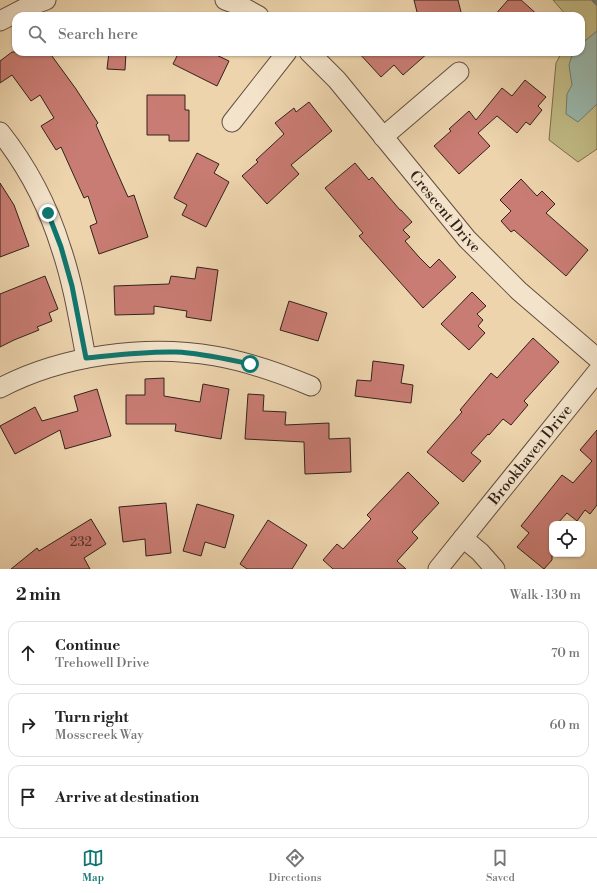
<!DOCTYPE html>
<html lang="en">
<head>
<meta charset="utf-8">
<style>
	:root { --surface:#fff; --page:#f2f2f2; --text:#222; --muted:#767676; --line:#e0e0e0; --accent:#0f766e }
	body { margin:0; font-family:"Libre Bodoni",serif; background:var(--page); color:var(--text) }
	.controls { position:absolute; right:12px; bottom:12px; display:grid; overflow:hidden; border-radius:8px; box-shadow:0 1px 3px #0004 }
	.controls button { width:36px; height:36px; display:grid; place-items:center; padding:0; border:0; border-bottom:1px solid var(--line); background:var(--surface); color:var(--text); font:20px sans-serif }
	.stop { position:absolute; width:12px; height:12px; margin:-9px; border:3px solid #0f766e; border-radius:50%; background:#fff }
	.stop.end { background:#0f766e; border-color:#fff; box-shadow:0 1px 4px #0008 }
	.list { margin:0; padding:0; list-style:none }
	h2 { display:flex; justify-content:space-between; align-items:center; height:52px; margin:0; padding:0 16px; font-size:17px }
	h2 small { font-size:13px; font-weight:400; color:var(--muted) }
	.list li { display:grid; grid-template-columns:26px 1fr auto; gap:12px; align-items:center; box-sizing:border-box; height:64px; margin:0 8px 8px; padding:0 8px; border:1px solid var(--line); border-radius:12px }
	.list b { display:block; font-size:15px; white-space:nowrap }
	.list p { margin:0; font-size:13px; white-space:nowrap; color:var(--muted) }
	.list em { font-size:13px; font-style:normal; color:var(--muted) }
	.icon { flex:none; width:22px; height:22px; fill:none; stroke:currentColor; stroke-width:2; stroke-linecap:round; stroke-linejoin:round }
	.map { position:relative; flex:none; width:597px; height:569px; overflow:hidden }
	.search { position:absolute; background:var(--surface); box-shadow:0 1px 3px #0004; left:12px; right:12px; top:12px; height:44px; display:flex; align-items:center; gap:10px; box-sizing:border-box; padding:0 14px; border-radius:12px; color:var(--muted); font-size:15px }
	.sheet { height:268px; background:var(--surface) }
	nav { display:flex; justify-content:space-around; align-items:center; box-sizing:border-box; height:56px; border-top:1px solid var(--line); background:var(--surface); font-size:11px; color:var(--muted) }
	nav a { display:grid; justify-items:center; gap:2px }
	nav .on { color:var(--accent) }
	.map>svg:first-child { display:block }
</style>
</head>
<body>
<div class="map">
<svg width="597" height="569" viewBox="0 0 597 569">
	<rect width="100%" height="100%" fill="#edd4ad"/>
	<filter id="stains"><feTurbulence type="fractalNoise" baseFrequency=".005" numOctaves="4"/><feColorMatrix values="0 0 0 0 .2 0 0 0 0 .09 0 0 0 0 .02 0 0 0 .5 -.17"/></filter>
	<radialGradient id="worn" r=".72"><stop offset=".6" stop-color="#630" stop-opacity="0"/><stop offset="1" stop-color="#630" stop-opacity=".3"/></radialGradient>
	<!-- green -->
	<polygon fill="#c0ba84" stroke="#7a6e4f" points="553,0 597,0 597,149 578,162 549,140 556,63 562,52 581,52 581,16 567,16"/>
	<!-- water -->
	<polygon fill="#99b8ad" stroke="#707c72" points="597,31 597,104 578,122 566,114 567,94 572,85 569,65 573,52 581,52 581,44"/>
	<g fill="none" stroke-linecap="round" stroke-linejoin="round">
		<!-- stream -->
		<polyline stroke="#707c72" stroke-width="5" points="594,0 597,3"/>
	</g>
	<!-- building -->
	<g fill="#c97c73" stroke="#33221a">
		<polygon points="414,0 458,0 462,16 418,16"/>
		<polygon points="508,0 521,0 539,16 494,16"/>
		<polygon points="12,52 49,52 76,89 98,123 96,125 128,197 134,195 148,237 99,254 90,226 97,223 88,196 84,198 61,147 56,150 41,126 54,118 40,95 31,101 12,75 0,83 0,61"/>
		<polygon points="109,52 126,52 125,70 107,69"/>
		<polygon points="179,52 210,52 229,61 217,86 173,64"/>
		<polygon points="358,52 429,52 403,75 394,65 381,77"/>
		<polygon points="525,80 546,97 538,106 542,110 530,125 526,122 517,133 497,116 478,133 490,146 459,174 434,146 451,131 449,129 469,111 476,120 502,88 512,96"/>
		<polygon points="147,95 185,95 185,110 189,110 189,141 169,141 169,135 147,135"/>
		<polygon points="309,102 332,131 291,165 299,174 267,204 242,176 258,162 256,160 284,134 275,123 294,108 296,112"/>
		<polygon points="197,153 219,164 214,173 229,182 206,227 182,215 187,205 174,198"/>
		<polygon points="355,163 369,180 372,177 400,210 401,210 412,222 403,230 410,237 405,241 419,257 430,268 439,259 456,277 423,308 359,236 363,233 325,188"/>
		<polygon points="521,179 537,196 542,191 555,204 546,213 588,250 566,276 514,230 511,232 501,221 511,211 500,200"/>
		<polygon points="0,183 14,205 29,246 0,257"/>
		<polygon points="197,267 218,270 211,321 186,317 187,311 154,306 154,314 115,315 114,286 169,284 171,276 195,279"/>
		<polygon points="45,276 58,309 49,313 52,321 37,327 39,330 14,340 0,347 0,294"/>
		<polygon points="472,292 486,306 477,314 483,320 478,326 485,333 469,350 441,324"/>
		<polygon points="289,301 327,313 318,341 280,330"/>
		<polygon points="533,338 559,362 524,401 528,405 511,425 503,419 489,435 488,434 471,453 481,461 463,482 427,452 462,412 460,410 491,373 497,378"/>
		<polygon points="373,361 404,365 401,383 413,385 411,403 355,396 357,380 371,381"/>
		<polygon points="164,378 164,396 200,402 203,384 229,389 221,439 175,431 176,424 126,424 126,395 145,395 145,379"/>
		<polygon points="97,389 111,436 65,449 60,430 15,454 0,426 35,407 42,421 78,411 74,396"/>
		<polygon points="248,394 264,395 263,411 286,412 285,425 329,423 329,439 350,438 351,472 305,474 304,442 245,439"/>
		<polygon points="597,430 597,505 590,514 585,510 577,521 567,513 557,524 552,524 552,560 544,569 517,547 529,533 521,526 562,475 573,483 592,461 580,450"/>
		<polygon points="408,472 439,503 412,532 418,538 397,561 406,569 333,569 323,560 337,544 343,549 371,519 367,515"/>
		<polygon points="166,503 171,553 146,556 145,539 123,542 119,507"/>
		<polygon points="197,504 234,515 225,548 205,542 201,556 183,551"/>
		<polygon points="91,519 106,544 84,558 90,569 11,569 37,548 39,551"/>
		<polygon points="268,520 307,545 292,569 247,569 240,564"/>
	</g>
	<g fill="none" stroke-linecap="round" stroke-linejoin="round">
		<defs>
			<g id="minor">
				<polyline points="225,0 239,5 259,16"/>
				<polyline points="0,21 27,7 46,0"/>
				<path id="s1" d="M309,52L337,80L467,239L519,291L597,358"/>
				<polyline points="232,122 287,52"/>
				<path d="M0,132C27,166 48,206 61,248C73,283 79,321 86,358"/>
				<polyline points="383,137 459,72"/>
				<path d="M0,388C63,355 146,344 215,356C249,362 280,373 311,386"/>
				<polyline points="463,538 480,552 495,569"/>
				<path id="s2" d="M438,569L597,372"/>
			</g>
		</defs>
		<!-- minor casing -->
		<use href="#minor" stroke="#624e3f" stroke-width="21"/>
		<!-- minor -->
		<use href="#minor" stroke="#f3e3ca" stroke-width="19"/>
	</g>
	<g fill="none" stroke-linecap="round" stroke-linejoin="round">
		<!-- route -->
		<path stroke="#0f766e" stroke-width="5" d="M48,213L61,247L72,286L86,358C116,355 146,351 176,352C201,353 226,359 250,364"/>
	</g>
	<g text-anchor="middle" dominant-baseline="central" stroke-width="3.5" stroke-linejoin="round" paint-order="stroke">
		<!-- number labels -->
		<g font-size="13" fill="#583830">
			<text x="81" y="542">232</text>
		</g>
		<!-- street labels -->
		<g font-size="15" fill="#33221a" stroke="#f3e3ca">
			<text stroke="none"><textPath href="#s1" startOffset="210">Crescent Drive</textPath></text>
			<text stroke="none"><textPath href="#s2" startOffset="147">Brookhaven Drive</textPath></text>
		</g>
	</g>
	<rect width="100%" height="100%" filter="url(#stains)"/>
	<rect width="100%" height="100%" fill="url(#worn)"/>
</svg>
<div class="controls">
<button><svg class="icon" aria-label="locate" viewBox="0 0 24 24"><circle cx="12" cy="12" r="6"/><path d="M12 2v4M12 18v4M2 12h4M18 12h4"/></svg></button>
</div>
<div class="stop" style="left:250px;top:364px"></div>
<div class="stop end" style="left:48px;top:213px"></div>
<div class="search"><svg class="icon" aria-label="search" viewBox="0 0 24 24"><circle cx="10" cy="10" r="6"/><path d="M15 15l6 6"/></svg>Search here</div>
</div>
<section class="sheet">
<h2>2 min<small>Walk · 130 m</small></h2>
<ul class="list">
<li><svg class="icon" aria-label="ahead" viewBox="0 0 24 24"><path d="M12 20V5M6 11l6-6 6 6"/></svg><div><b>Continue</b><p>Trehowell Drive</p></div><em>70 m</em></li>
<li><svg class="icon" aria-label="right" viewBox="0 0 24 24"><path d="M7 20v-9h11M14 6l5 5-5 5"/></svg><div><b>Turn right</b><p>Mosscreek Way</p></div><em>60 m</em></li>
<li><svg class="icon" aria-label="arrive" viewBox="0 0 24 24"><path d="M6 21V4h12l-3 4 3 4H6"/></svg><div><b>Arrive at destination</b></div></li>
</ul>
</section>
<nav>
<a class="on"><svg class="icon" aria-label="map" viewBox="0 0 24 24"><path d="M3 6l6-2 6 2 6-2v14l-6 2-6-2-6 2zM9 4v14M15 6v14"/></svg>Map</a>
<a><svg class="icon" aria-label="directions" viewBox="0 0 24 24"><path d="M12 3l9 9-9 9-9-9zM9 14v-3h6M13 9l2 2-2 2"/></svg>Directions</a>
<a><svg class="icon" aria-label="saved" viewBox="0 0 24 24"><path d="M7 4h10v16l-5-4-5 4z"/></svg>Saved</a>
</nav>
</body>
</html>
